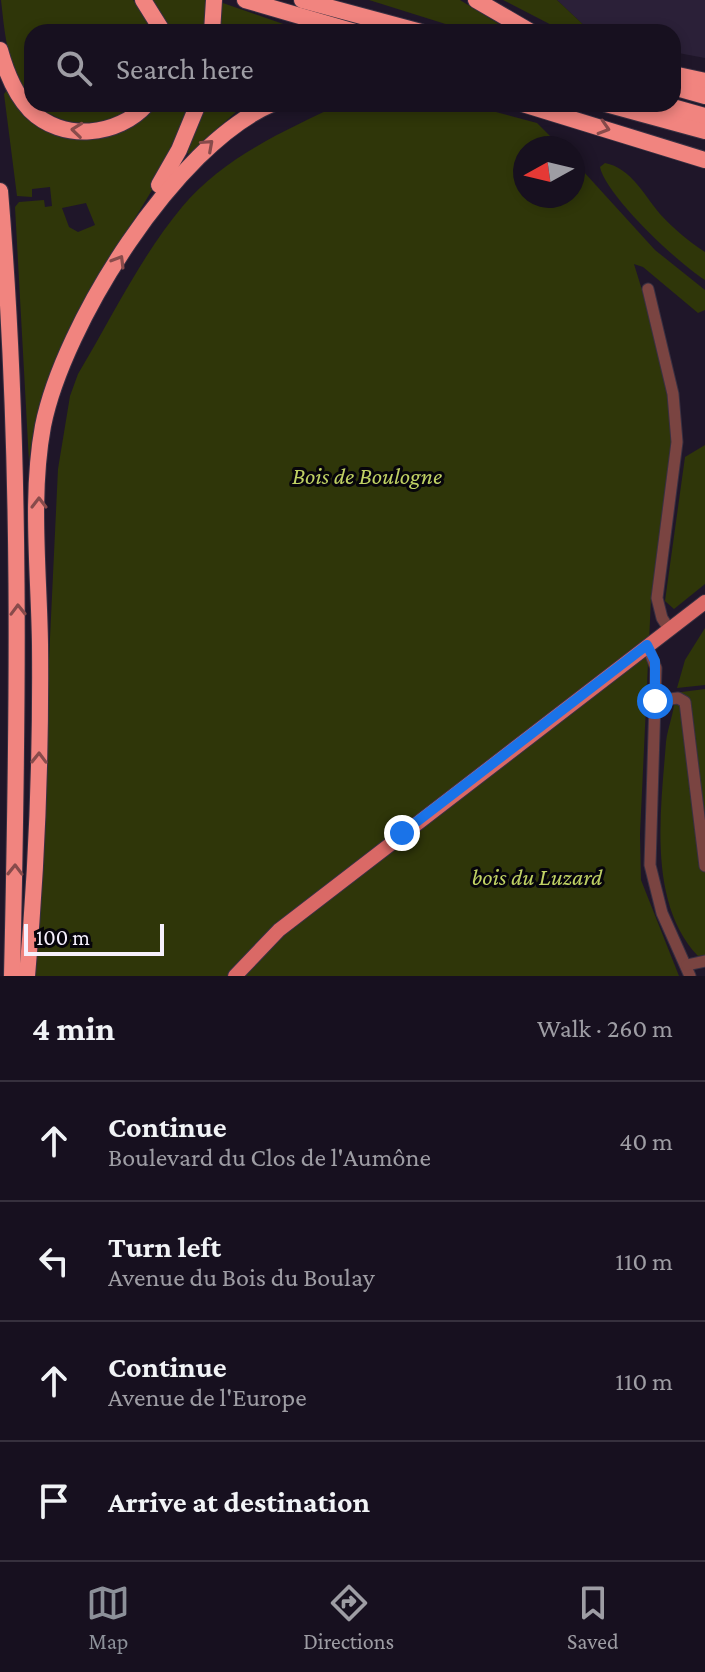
<!DOCTYPE html>
<html lang="en">
<head>
<meta charset="utf-8">
<style>
	:root { --surface:#17101f; --page:#201928; --text:#f1f3f6; --muted:#9e9da4; --line:#36303d; --accent:#8c9099 }
	body { margin:0; font-family:"Crimson Pro",serif; background:var(--page); color:var(--text) }
	.compass { position:absolute; left:513px; top:136px; width:72px; height:72px; border-radius:50%; background:var(--surface); box-shadow:0 4px 12px #0003; rotate:262deg }
	.scale { position:absolute; left:24px; bottom:20px; width:140px; box-sizing:border-box; padding-left:8px; border:4px solid #f6f0fd; border-top:0; font-size:22px; line-height:28px; white-space:nowrap; color:#f6f0fd; -webkit-text-stroke:6px #07050b; paint-order:stroke }
	.stop { position:absolute; width:24px; height:24px; margin:-18px; border:6px solid #1a73e8; border-radius:50%; background:#fff }
	.stop.end { background:#1a73e8; border-color:#fff; box-shadow:0 2px 8px #0008 }
	.list { margin:0; padding:0; list-style:none }
	h2 { display:flex; justify-content:space-between; align-items:center; height:104px; margin:0; padding:0 32px; font-size:34px }
	h2 small { font-size:26px; font-weight:400; color:var(--muted) }
	.list li { display:grid; grid-template-columns:52px 1fr auto; gap:24px; align-items:center; box-sizing:border-box; height:120px; padding:0 32px; border-top:2px solid var(--line) }
	.list b { display:block; font-size:30px; white-space:nowrap }
	.list p { margin:0; font-size:26px; white-space:nowrap; color:var(--muted) }
	.list em { font-size:26px; font-style:normal; color:var(--muted) }
	.icon { flex:none; width:44px; height:44px; fill:none; stroke:currentColor; stroke-width:2; stroke-linecap:round; stroke-linejoin:round }
	.map { position:relative; flex:none; width:705px; height:976px; overflow:hidden }
	.search { position:absolute; background:var(--surface); box-shadow:0 4px 12px #0003; left:24px; right:24px; top:24px; height:88px; display:flex; align-items:center; gap:20px; box-sizing:border-box; padding:0 28px; border-radius:24px; color:var(--muted); font-size:30px }
	.sheet { height:584px; background:var(--surface) }
	nav { display:flex; justify-content:space-around; align-items:center; box-sizing:border-box; height:112px; border-top:2px solid var(--line); background:var(--surface); font-size:22px; color:var(--muted) }
	nav a { display:grid; justify-items:center; gap:4px }
	nav .on { color:var(--accent) }
	.map>svg:first-child { display:block }
</style>
</head>
<body>
<div class="map">
<svg width="705" height="976" viewBox="0 0 705 976">
	<rect width="100%" height="100%" fill="#1f1629"/>
	<!-- built -->
	<polygon fill="#2b2038" points="557,0 705,0 705,58 673,52 673,32 591,32"/>
	<!-- green -->
	<g fill="#2f3609" fill-rule="evenodd">
		<path d="M1,0H133L156,32H32V103C8,74 5,36 1,0Z"/>
		<polygon points="151,0 209,0 207,32 169,32 162,14"/>
		<polygon points="369,0 460,0 512,32 471,32"/>
		<polygon points="503,0 557,0 591,32 565,32"/>
		<polygon points="220,2 306,32 220,32"/>
		<path d="M7,90L71,136L154,104H192C182,126 174,150 163,171C105,274 44,339 29,462L15,207L19,202L44,200L45,207L52,206L50,187L32,189V197L17,196L4,94ZM86,203L95,225L78,232L69,227L62,208Z"/>
		<path d="M33,104H139C105,133 67,128 33,104Z"/>
		<polygon points="206,104 245,104 189,154 186,152"/>
		<path d="M341,104H466L537,123L562,148H525V196H573V160L655,250L705,290V310L698,313L643,267L634,264L662,355L676,431L651,599L640,834L641,880L679,976H34L58,469L70,396L78,374C111,319 141,256 182,207C223,158 285,130 341,104Z"/>
		<path d="M605,163C631,168 644,195 660,214C673,228 689,242 705,252V280C679,264 606,196 600,167Z"/>
		<polygon points="705,445 705,584 674,609 665,601 685,457"/>
		<polygon points="705,628 705,685 677,688 685,660"/>
		<path d="M705,689V955L698,956C647,902 661,809 666,742C668,725 676,710 674,693Z"/>
	</g>
	<g fill="none" stroke-linecap="round" stroke-linejoin="round">
		<defs>
			<g id="minor">
				<polyline points="648,289 673,394 677,442 657,598 662,618 669,629"/>
				<polyline points="647,645 656,668 650,865 662,913 690,976"/>
				<polyline points="655,701 678,698 685,702 705,866"/>
				<polyline points="687,965 705,961"/>
			</g>
			<polyline id="major" points="235,976 279,930 705,602"/>
			<g id="highway">
				<polyline points="143,0 163,32"/>
				<polyline points="245,0 355,32"/>
				<polyline points="302,0 421,32"/>
				<polyline points="476,0 531,32"/>
				<polyline points="212,32 214,0"/>
				<path d="M0,50C6,72 14,93 30,110C62,142 118,137 147,104"/>
				<polyline points="673,74 705,81"/>
				<polyline points="673,87 705,96"/>
				<polyline points="523,104 705,160"/>
				<polyline points="606,104 705,131"/>
				<polyline points="662,104 705,116"/>
				<polyline points="159,185 179,150 198,104"/>
				<path d="M0,191C22,452 18,714 12,976"/>
				<path d="M27,976C37,866 41,754 40,644C39,573 30,496 43,426C63,325 175,145 272,104"/>
			</g>
		</defs>
		<!-- minor casing -->
		<use href="#minor" stroke="#393042" stroke-width="13"/>
		<!-- major casing -->
		<use href="#major" stroke="#393042" stroke-width="16"/>
		<!-- highway casing -->
		<use href="#highway" stroke="#393042" stroke-width="18"/>
		<!-- minor -->
		<use href="#minor" stroke="#7a4441" stroke-width="11"/>
		<!-- major -->
		<use href="#major" stroke="#da6966" stroke-width="14"/>
		<!-- highway -->
		<use href="#highway" stroke="#f1847f" stroke-width="16"/>
	</g>
	<!-- one-way arrows -->
	<defs><path id="oneway-chevron" d="M-2-3.5L2.5 0L-2 3.5" fill="none" stroke-width="1.6" stroke-linecap="round" stroke-linejoin="round" transform="scale(2)"/></defs>
	<g stroke="#884b4b">
		<use href="#oneway-chevron" transform="translate(604 128) rotate(17)"/>
		<use href="#oneway-chevron" transform="translate(77 130) rotate(-174)"/>
		<use href="#oneway-chevron" transform="translate(208 145) rotate(-42)"/>
		<use href="#oneway-chevron" transform="translate(119 261) rotate(-59)"/>
		<use href="#oneway-chevron" transform="translate(39 503) rotate(-90)"/>
		<use href="#oneway-chevron" transform="translate(18 610) rotate(-91)"/>
		<use href="#oneway-chevron" transform="translate(39 758) rotate(-89)"/>
		<use href="#oneway-chevron" transform="translate(15 870) rotate(-89)"/>
	</g>
	<g fill="none" stroke-linecap="round" stroke-linejoin="round">
		<!-- route -->
		<polyline stroke="#1a73e8" stroke-width="10" points="402,833 647,645 655,661 655,701"/>
	</g>
	<g text-anchor="middle" dominant-baseline="central" stroke-width="6" stroke-linejoin="round" paint-order="stroke">
		<!-- park labels -->
		<g font-size="24" font-style="italic" fill="#c0d264" stroke="#07050b">
			<text x="367" y="475">Bois de Boulogne</text>
			<text x="537" y="876">bois du Luzard</text>
		</g>
	</g>
</svg>
<svg class="compass" viewBox="-18 -18 36 36"><path d="M0-13l5 13h-10z" fill="#e53935"/><path d="M0 13l5-13h-10z" fill="#9e9da4"/></svg>
<div class="scale">100 m</div>
<div class="stop" style="left:655px;top:701px"></div>
<div class="stop end" style="left:402px;top:833px"></div>
<div class="search"><svg class="icon" aria-label="search" viewBox="0 0 24 24"><circle cx="10" cy="10" r="6"/><path d="M15 15l6 6"/></svg>Search here</div>
</div>
<section class="sheet">
<h2>4 min<small>Walk · 260 m</small></h2>
<ul class="list">
<li><svg class="icon" aria-label="ahead" viewBox="0 0 24 24"><path d="M12 20V5M6 11l6-6 6 6"/></svg><div><b>Continue</b><p>Boulevard du Clos de l'Aumône</p></div><em>40 m</em></li>
<li><svg class="icon" aria-label="left" viewBox="0 0 24 24"><path d="M17 20v-9H6M10 6l-5 5 5 5"/></svg><div><b>Turn left</b><p>Avenue du Bois du Boulay</p></div><em>110 m</em></li>
<li><svg class="icon" aria-label="ahead" viewBox="0 0 24 24"><path d="M12 20V5M6 11l6-6 6 6"/></svg><div><b>Continue</b><p>Avenue de l'Europe</p></div><em>110 m</em></li>
<li><svg class="icon" aria-label="arrive" viewBox="0 0 24 24"><path d="M6 21V4h12l-3 4 3 4H6"/></svg><div><b>Arrive at destination</b></div></li>
</ul>
</section>
<nav>
<a class="on"><svg class="icon" aria-label="map" viewBox="0 0 24 24"><path d="M3 6l6-2 6 2 6-2v14l-6 2-6-2-6 2zM9 4v14M15 6v14"/></svg>Map</a>
<a><svg class="icon" aria-label="directions" viewBox="0 0 24 24"><path d="M12 3l9 9-9 9-9-9zM9 14v-3h6M13 9l2 2-2 2"/></svg>Directions</a>
<a><svg class="icon" aria-label="saved" viewBox="0 0 24 24"><path d="M7 4h10v16l-5-4-5 4z"/></svg>Saved</a>
</nav>
</body>
</html>
